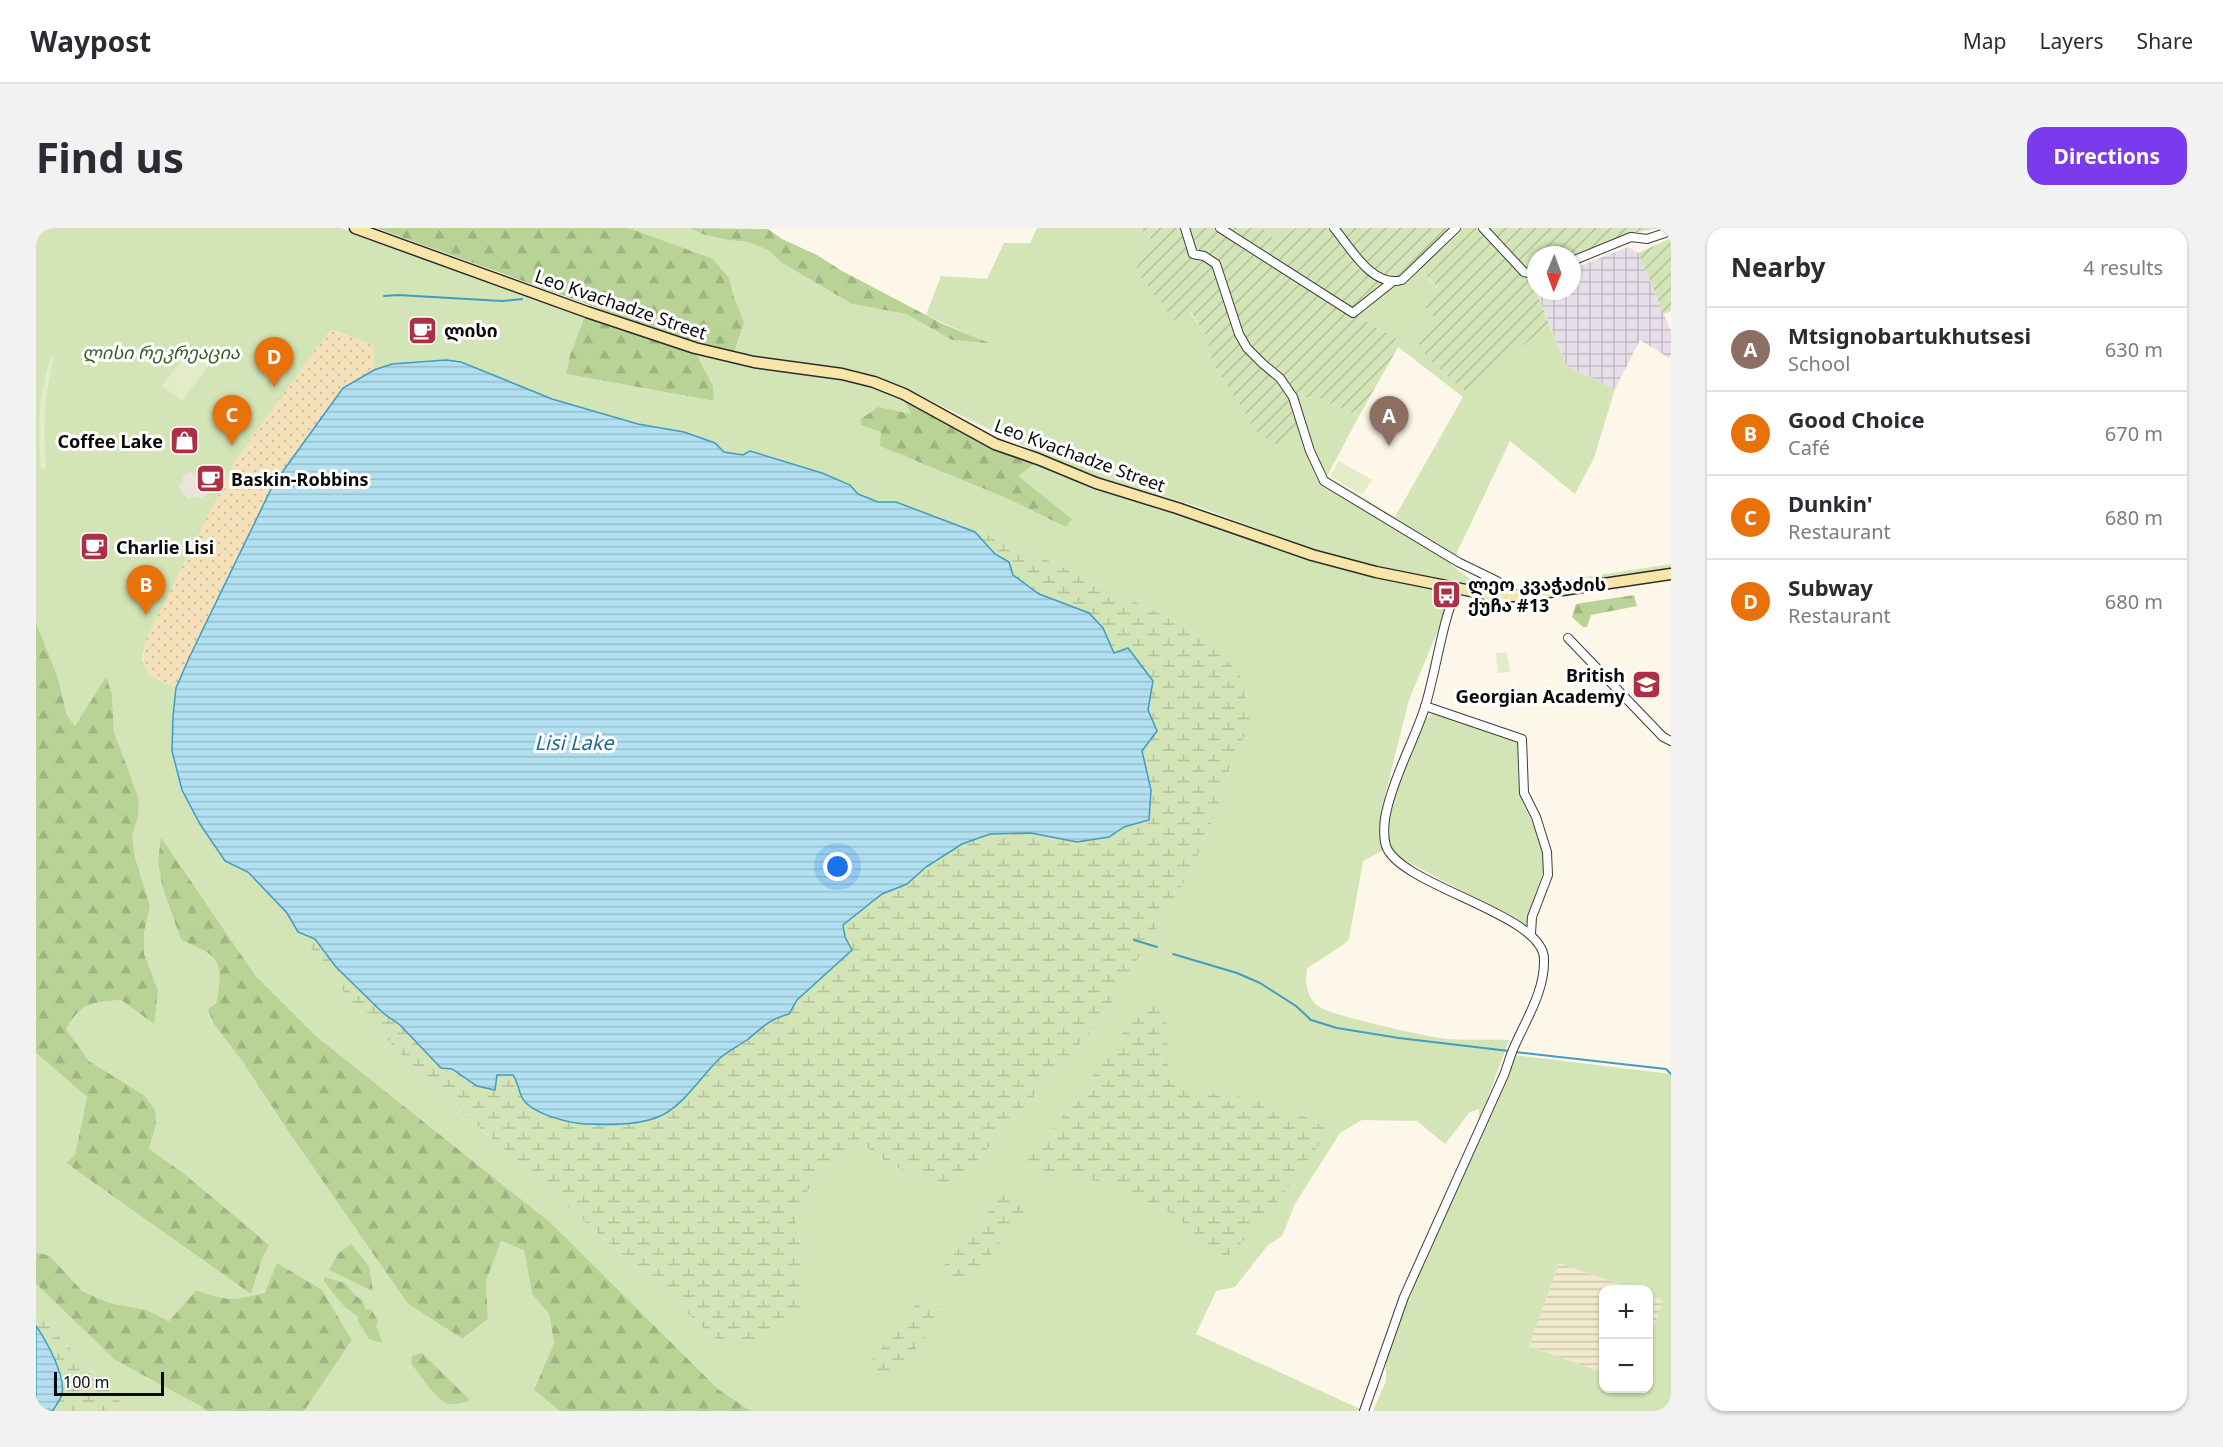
<!DOCTYPE html>
<html lang="en">
<head>
<meta charset="utf-8">
<style>
	:root { --surface:#fff; --page:#f2f2f3; --text:#2b2b33; --muted:#7c7c81; --line:#e1e1e2; --accent:#7c3aed }
	body { margin:0; font-family:Georgia,"Noto Sans Georgian",serif; background:var(--page); color:var(--text) }
	.controls { position:absolute; right:18px; bottom:18px; display:grid; overflow:hidden; border-radius:12px; box-shadow:0 2px 4px #0004 }
	.controls button { width:54px; height:54px; display:grid; place-items:center; padding:0; border:0; border-bottom:2px solid var(--line); background:var(--surface); color:var(--text); font:30px sans-serif }
	.compass { position:absolute; left:1491px; top:18px; width:54px; height:54px; border-radius:50%; background:var(--surface); box-shadow:0 2px 4px #0004; rotate:181deg }
	.scale { position:absolute; left:18px; bottom:15px; width:110px; box-sizing:border-box; padding-left:6px; border:3px solid #0a0a0a; border-top:0; font-size:16px; line-height:21px; white-space:nowrap; color:#0a0a0a; -webkit-text-stroke:4px #fff; paint-order:stroke }
	.you { position:absolute; left:802px; top:639px; width:21px; height:21px; margin:-15px; border:4px solid #fff; border-radius:50%; background:#1a73e8; box-shadow:0 0 0 9px #1a73e833 }
	.badge { display:grid; place-items:center; width:39px; height:39px; border-radius:50%; background:var(--accent); color:#fff; font-size:20px; font-weight:700 }
	.pin { position:absolute; translate:-50% -50px; filter:drop-shadow(0 2px 3px #0008) }
	.pin::after { content:''; position:absolute; top:32px; width:21px; height:18px; background:inherit; clip-path:polygon(0 0,100% 0,50% 100%) }
	.list { margin:0; padding:0; list-style:none }
	h2 { display:flex; justify-content:space-between; align-items:center; height:78px; margin:0; padding:0 24px; font-size:26px }
	h2 small { font-size:20px; font-weight:400; color:var(--muted) }
	.list li { display:grid; grid-template-columns:39px 1fr auto; gap:18px; align-items:center; box-sizing:border-box; height:84px; padding:0 24px; border-top:2px solid var(--line) }
	.list b { display:block; font-size:22px; white-space:nowrap }
	.list p { margin:0; font-size:20px; white-space:nowrap; color:var(--muted) }
	.list em { font-size:20px; font-style:normal; color:var(--muted) }
	.map { position:relative; flex:none; width:1635px; height:1183px; overflow:hidden; border-radius:18px }
	header { display:flex; align-items:center; gap:36px; box-sizing:border-box; height:84px; padding:0 30px; background:var(--surface); border-bottom:2px solid var(--line) }
	header strong { font-size:28px }
	nav { display:flex; gap:33px; margin-inline-start:auto; font-size:21px }
	.intro { display:flex; align-items:center; justify-content:space-between; box-sizing:border-box; height:144px; padding:0 36px }
	h1 { margin:0; font-size:42px }
	.button { padding:15px 27px; border-radius:18px; background:var(--accent); color:#fff; font-size:21px; font-weight:700 }
	main { display:flex; gap:36px; padding:0 36px }
	aside { flex:1; background:var(--surface); border-radius:18px; box-shadow:0 2px 4px #0004 }
	.map>svg:first-child { display:block }
</style>
</head>
<body>
<header>
<strong>Waypost</strong>
<nav><a>Map</a><a>Layers</a><a>Share</a></nav>
</header>
<div class="intro"><h1>Find us</h1><a class="button">Directions</a></div>
<main>
<div class="map">
<svg width="1635" height="1183" viewBox="0 0 1635 1183">
	<defs>
		<pattern id="industrial-grid" width="8" height="8" patternUnits="userSpaceOnUse" patternTransform="scale(1.5)"><rect width="8" height="8" fill="#e6dee9"/><path d="M0 4h8M4 0v8" fill="none" stroke="#c4bdc6"/></pattern>
		<pattern id="farmland-rules" width="6" height="5" patternUnits="userSpaceOnUse" patternTransform="scale(1.5)"><rect width="6" height="5" fill="#f0e9cc"/><path d="M0 2.5h6" fill="none" stroke="#ccc6ae"/></pattern>
		<pattern id="forest-firs" width="22" height="20" patternUnits="userSpaceOnUse" patternTransform="scale(1.5)"><rect width="22" height="20" fill="#b9d397"/><path d="M5 1l3.5 6h-7zM16 11l3.5 6h-7z" fill="#9eb481"/></pattern>
		<pattern id="wetland-marsh" width="20" height="14" patternUnits="userSpaceOnUse" patternTransform="scale(1.5)"><rect width="20" height="14" fill="#d3e4b6"/><path d="M1 5h8M5 5V1M11 12h8M15 12V8" fill="none" stroke="#b4c29b"/></pattern>
		<pattern id="sand-dots" width="8" height="8" patternUnits="userSpaceOnUse" patternTransform="scale(1.5)"><rect width="8" height="8" fill="#f5e1b9"/><path d="M2 2h.1M6 6h.1" fill="none" stroke="#d1c09e" stroke-width="1.8" stroke-linecap="round"/></pattern>
		<pattern id="garden-furrows" width="10" height="10" patternUnits="userSpaceOnUse" patternTransform="scale(1.5)"><rect width="10" height="10" fill="#d3e4b6"/><path d="M-1 1l2-2M0 10L10 0M9 11l2-2" fill="none" stroke="#b4c29b"/></pattern>
		<pattern id="water-rules" width="6" height="5" patternUnits="userSpaceOnUse" patternTransform="scale(1.5)"><rect width="6" height="5" fill="#b2e0f0"/><path d="M0 2.5h6" fill="none" stroke="#98bfcc"/></pattern>
	</defs>
	<rect width="100%" height="100%" fill="#fdf7e9"/>
	<!-- industrial -->
	<polygon fill="url(#industrial-grid)" points="1592,19 1602,25 1635,103 1635,127 1633,130 1604,112 1579,161 1531,138 1497,56 1500,55 1500,63 1536,63 1536,41"/>
	<!-- farmland -->
	<g fill="url(#farmland-rules)">
		<polygon points="1523,1035 1597,1061 1568,1062 1567,1145 1493,1118"/>
		<polygon points="1613,1067 1627,1073 1613,1113"/>
	</g>
	<!-- grass -->
	<g fill="#d3e4b6" fill-rule="evenodd">
		<path d="M0,0H305L369,21L549,88L534,127L530,146L678,173L677,158L659,123L837,157L867,169L876,186L826,197L845,203L1030,299L1036,291L981,248L999,235L1059,262L1136,283L1274,333L1354,353L1410,363L1413,376L1373,472L1345,583L1344,603L1348,622L1327,633L1313,711L1307,717L1271,740C1269,753 1270,769 1282,778C1292,787 1385,807 1403,810C1426,813 1451,811 1473,812L1443,893V881L1434,884L1409,916L1381,893L1326,892L1304,905L1259,976L1246,1008L1232,1017L1199,1059L1180,1063L1160,1106L1324,1181L1323,1183H715L682,1161L515,995L281,809L219,747L126,610L122,634L126,658L145,712L165,720L183,735L185,752L180,775L172,781L177,795L206,833L254,906L372,1076L428,1111L452,1091L450,1053L464,1013L488,1021L496,1066L513,1086L518,1115L498,1162L525,1183H268L316,1112L286,1062L229,1063L208,1071L179,1070L160,1062L133,1093L111,1082L74,1075L46,1063L14,1028L0,1024V825L51,869L39,927L30,935L215,1066L226,1031L147,945L113,921L120,897L108,867L53,833L30,801C49,772 53,775 85,772L118,796L112,738L108,726V705L114,678L99,629L95,608L102,588L103,571L78,504L76,466L70,450L39,498L31,487L22,450L0,394ZM295,102L338,117V142L356,136L410,132L516,171L602,196L648,204L679,215L687,224L707,227L714,223L786,245L814,257L822,266L842,274H860L939,304L964,310L1135,391L1175,416L1216,493L1198,527L1178,589L1156,641L1066,791L938,936L908,958L854,937L824,914L799,939L777,953L759,987L768,1038L682,1113L385,847L316,775L262,704L251,685L212,644L189,633L164,596L146,562L136,523L137,488L140,460L116,448L106,432L110,412L158,316L261,149ZM288,1055H309L330,1082L346,1111C326,1092 306,1075 288,1055Z"/>
		<polygon points="593,0 654,0 666,6 691,12 712,14 732,22 746,35 816,76 870,86 916,112 945,112 890,87 905,48 951,51 968,15 994,15 1001,0 1104,0 1117,13 1138,91 1154,84 1171,110 1177,133 1205,176 1257,169 1283,170 1323,188 1291,248 1359,289 1427,169 1361,118 1364,114 1317,85 1381,38 1402,61 1401,93 1379,109 1429,165 1513,96 1531,138 1579,161 1558,230 1539,266 1474,213 1415,337 1448,361 1345,341 1287,325 1160,278 1048,245 979,214 867,159 824,146 698,124 699,72 693,50 677,32"/>
		<polygon points="1227,0 1260,0 1241,14"/>
		<polygon points="1635,336 1635,341 1526,358 1524,353"/>
		<path d="M1399,485L1483,512C1482,530 1480,552 1485,569C1491,589 1507,608 1508,630C1509,645 1503,653 1499,666C1496,676 1494,687 1492,698L1366,631C1361,626 1355,620 1353,612C1346,585 1376,524 1386,496L1389,491Z"/>
		<path d="M1478,827L1635,846V1183H1337L1350,1153V1131L1355,1116L1378,1054ZM1523,1035L1597,1061L1612,1062L1613,1067L1627,1073L1613,1113L1612,1160H1568L1567,1145L1493,1118Z"/>
		<polygon points="0,1056 79,1132 166,1179 170,1183 93,1183 0,1084"/>
	</g>
	<!-- forest -->
	<g fill="url(#forest-firs)">
		<polygon points="340,0 593,0 677,31 693,50 699,72 708,94 698,124 631,105"/>
		<polygon points="654,0 732,1 746,11 781,27 806,43 907,96 953,115 916,112 870,86 816,76 746,35 732,22 712,14 691,12 666,6"/>
		<polygon points="549,88 659,123 677,158 678,173 530,146 534,127"/>
		<polygon points="867,169 1001,234 982,248 1036,291 1030,299 973,271 844,218 845,204 825,197 825,191 842,179 875,186"/>
		<polygon points="1598,367 1601,378 1555,387 1551,399 1547,399 1536,389 1540,376"/>
		<path d="M0,394L22,450L31,487L39,498L70,449L76,466L78,504L103,571L102,588L96,608L99,629L114,678L108,705V726L122,763L118,796L85,772C55,775 47,773 30,801L53,833L108,867L119,882L120,897L113,921L147,945L233,1017L226,1031L215,1066L30,935L39,927L51,869L0,825Z"/>
		<path d="M125,609L219,747L281,809L515,995L682,1161L715,1183H524L498,1162L518,1115L513,1086L496,1066L488,1022L465,1013L450,1053L452,1091L427,1111L372,1076L254,906L206,833L177,795L172,781L180,775C189,734 183,727 145,712L126,658L122,634Z"/>
		<polygon points="315,1016 333,1038 337,1063 293,1042 302,1026"/>
		<path d="M0,1024L14,1028L46,1063L74,1075L111,1082L133,1093L160,1062C186,1073 202,1073 229,1064L241,1035L286,1062L316,1112L268,1183H170L166,1179L79,1132L0,1056Z"/>
		<polygon points="288,1049 309,1055 321,1069 326,1072 330,1082 335,1081 342,1093 340,1098 347,1115 333,1111 322,1093 322,1089 308,1078 288,1054"/>
		<path d="M386,1125L433,1171V1173C425,1175 415,1178 408,1174C397,1166 383,1146 375,1135L376,1128Z"/>
	</g>
	<!-- wetland -->
	<g fill="url(#wetland-marsh)">
		<polygon points="939,304 964,310 1087,368 1135,391 1175,416 1203,445 1216,494 1198,527 1178,589 1156,641 1066,791 938,936 908,958 854,937 824,914 799,939 777,953 759,987 768,1038 765,1083 717,1113 682,1113 385,847 316,775 262,704 279,711 300,739 347,785 364,797 405,840 416,841 442,858 458,862 460,847 477,846 481,853 485,869 645,873 686,828 708,814 737,790 753,786 761,772 815,722 809,709 807,697 846,666 871,656 890,639 926,616 954,606 995,605 1017,608 1073,609 1088,599 1113,592 1115,562 1106,523 1121,503 1112,482 1117,453 1079,426 1067,400 1053,385 1003,366 977,347 973,334 959,326"/>
		<polygon points="1111,771 1130,784 1132,840 1157,864 1201,868 1255,882 1294,902 1226,994 1187,1033 1140,988 1081,957 986,938 1038,874"/>
		<polygon points="970,960 993,976 931,1059 905,1041 941,999"/>
		<polygon points="887,1068 909,1083 854,1154 831,1138"/>
		<polygon points="0,1084 93,1183 17,1183 26,1165 14,1119 0,1098"/>
	</g>
	<!-- sand -->
	<path fill="url(#sand-dots)" d="M294,102L338,117V142L307,160L153,430L140,460C112,447 102,446 110,412L202,228Z"/>
	<!-- garden -->
	<g fill="url(#garden-furrows)">
		<polygon points="1104,0 1227,0 1241,14 1260,0 1623,0 1591,6 1536,31 1536,27 1500,27 1500,45 1483,37 1482,44 1497,56 1513,96 1430,165 1391,129 1379,109 1401,93 1386,74 1402,60 1382,39 1356,54 1318,86 1365,114 1323,188 1283,170 1258,169 1267,198 1240,216 1221,204 1176,133 1171,110 1155,84 1138,92 1099,42 1117,13"/>
		<polygon points="1635,10 1635,83 1628,86 1602,25"/>
	</g>
	<!-- pitch -->
	<g fill="#e3ecc7">
		<polygon points="156,119 176,134 146,173 126,158"/>
		<path d="M15,129L18,130C8,167 7,203 10,241L5,240C2,199 2,169 15,129Z"/>
		<polygon points="1303,233 1336,252 1326,267 1294,248"/>
		<polygon points="1471,424 1474,444 1462,445 1460,425"/>
	</g>
	<!-- plaza -->
	<polygon fill="#ebe4da" points="155,243 173,263 165,271 162,268 152,271 142,258 148,253 146,250"/>
	<!-- water -->
	<g fill="url(#water-rules)" stroke="#409cc0" stroke-width="1.5">
		<path d="M410,132L425,134L516,171L602,196L648,204L679,215L688,224L707,227L714,223L786,245L814,257L822,266L842,274H860L939,304L959,326L973,334L977,347L1003,366L1053,385L1067,400L1078,425L1092,420L1117,453L1112,482L1121,503L1106,523L1115,562L1113,592L1088,599L1073,609L1041,614L995,605L954,606L926,616L890,639L871,656L846,666L807,697L809,709L816,722L761,772L753,786C733,791 726,800 711,812C702,818 692,823 684,830C666,847 646,880 622,889C603,897 570,897 549,896C533,895 502,887 490,875C482,867 483,855 477,847H461L459,862L441,858L416,841L405,840L364,797L347,785L300,739L279,711L262,704L251,685L212,644L189,633L164,596L146,562L136,523L137,488L140,460L153,430L237,257L307,160L338,142L356,136Z"/>
		<path d="M0,1098C10,1112 30,1148 26,1166C25,1171 19,1178 17,1183H0Z"/>
	</g>
	<g fill="none" stroke-linecap="round" stroke-linejoin="round">
		<!-- stream -->
		<g stroke="#409cc0" stroke-width="2">
			<polyline points="348,68 362,67 466,73 486,71"/>
			<polyline points="1098,712 1121,719"/>
			<polyline points="1137,726 1201,745 1224,755 1260,778 1275,792 1301,800 1363,810 1473,823"/>
			<polyline points="1479,824 1630,841 1635,846"/>
		</g>
		<defs>
			<g id="street">
				<polyline points="1149,0 1157,26 1168,28 1180,36 1203,106 1211,120 1227,136 1244,150 1257,169 1274,223 1288,253 1422,334 1461,353 1482,368"/>
				<polyline points="1184,0 1317,85 1356,54"/>
				<path d="M1298,0C1315,20 1336,60 1366,52L1420,0"/>
				<polyline points="1447,0 1488,44 1500,47"/>
				<polyline points="1536,33 1595,9 1611,11 1635,3"/>
				<polyline points="1532,410 1627,509 1635,513"/>
				<polyline points="1389,478 1486,511 1488,565 1500,589 1511,624 1512,647 1496,689 1495,706"/>
				<path d="M1328,1183L1368,1069L1468,847C1472,837 1474,827 1479,817C1491,790 1509,762 1508,731C1508,686 1364,658 1350,618C1347,608 1348,591 1351,581C1359,546 1378,513 1389,479C1401,439 1405,398 1421,360"/>
			</g>
			<polyline id="secondary" points="319,0 551,84 659,120 718,134 806,146 838,154 868,166 959,216 1002,231 1060,255 1141,280 1276,327 1340,344 1460,368 1483,368 1506,365 1635,346"/>
		</defs>
		<!-- street casing -->
		<use href="#street" stroke="#3d3d3d" stroke-width="10"/>
		<!-- secondary casing -->
		<use href="#secondary" stroke="#2c2c2c" stroke-width="13"/>
		<!-- street -->
		<use href="#street" stroke="#fff" stroke-width="8"/>
		<!-- secondary -->
		<use href="#secondary" stroke="#f8e6a9" stroke-width="10"/>
	</g>
	<!-- icons -->
	<defs>
		<symbol id="cafe-square" viewBox="-11 -11 22 22"><rect x="-9" y="-9" width="18" height="18" rx="4" fill="#ad2f44" stroke="#fff"/><path d="M-5.5-4.5H6V0H3Q3 3.5 0 3.5H-2.5Q-5.5 3.5-5.5 0ZM3-3.2v2h1.7v-2ZM-6 4.5H4V6H-6Z" fill="#fff"/></symbol>
		<symbol id="shop-square" viewBox="-11 -11 22 22"><rect x="-9" y="-9" width="18" height="18" rx="4" fill="#ad2f44" stroke="#fff"/><path d="M-5-2.5h2.3a2.7 3.5 0 0 1 5.4 0H5L5.5 6h-11ZM-1.5-2.5h3a1.5 2.3 0 0 0-3 0Z" fill="#fff"/></symbol>
		<symbol id="bus-square" viewBox="-11 -11 22 22"><rect x="-9" y="-9" width="18" height="18" rx="4" fill="#ad2f44" stroke="#fff"/><path d="M-5-6H5V4H4V6H2V4H-2V6H-4V4H-5ZM-3.5-4V0h7V-4ZM-3.5 1.2v1.5H-2V1.2ZM2 1.2v1.5H3.5V1.2Z" fill="#fff"/></symbol>
		<symbol id="school-square" viewBox="-11 -11 22 22"><rect x="-9" y="-9" width="18" height="18" rx="4" fill="#ad2f44" stroke="#fff"/><path d="M0-5L7-2L0 1L-7-2ZM-4 1L0 2.5L4 1V4Q0 6-4 4Z" fill="#fff"/></symbol>
	</defs>
	<g fill-rule="evenodd">
		<use href="#cafe-square" x="370" y="86" width="33" height="33"/>
		<use href="#shop-square" x="132" y="196" width="33" height="33"/>
		<use href="#cafe-square" x="158" y="234" width="33" height="33"/>
		<use href="#cafe-square" x="42" y="302" width="33" height="33"/>
		<use href="#bus-square" x="1394" y="350" width="33" height="33"/>
		<use href="#school-square" x="1594" y="440" width="33" height="33"/>
	</g>
	<g text-anchor="middle" dominant-baseline="central" stroke-width="6" stroke-linejoin="round" paint-order="stroke">
		<!-- street labels -->
		<g font-size="18" fill="#0a0a0a" stroke="#fff">
			<text transform="translate(585 76) rotate(19)">Leo Kvachadze Street</text>
			<text transform="translate(1044 227) rotate(20)">Leo Kvachadze Street</text>
		</g>
		<!-- poi labels -->
		<g font-size="18" font-weight="bold" fill="#0a0a0a" stroke="#fff" text-anchor="start">
			<text x="408" y="102">ლისი</text>
			<text x="127" y="213" text-anchor="end">Coffee Lake</text>
			<text x="195" y="251">Baskin-Robbins</text>
			<text x="80" y="319">Charlie Lisi</text>
			<text x="1432" y="356">ლეო კვაჭაძის<tspan x="1432" dy="21">ქუჩა #13</tspan></text>
			<text x="1589" y="447" text-anchor="end">British<tspan x="1589" dy="21">Georgian Academy</tspan></text>
		</g>
		<!-- park labels -->
		<g font-size="18" font-style="italic" fill="#345b21" stroke="#fff">
			<text x="125" y="124">ლისი რეკრეაცია</text>
		</g>
		<!-- water labels -->
		<g font-size="20" font-style="italic" fill="#206c8f" stroke="#fff">
			<text x="538" y="514">Lisi Lake</text>
		</g>
	</g>
</svg>
<div class="controls">
<button>+</button>
<button>−</button>
</div>
<svg class="compass" viewBox="-18 -18 36 36"><path d="M0-13l5 13h-10z" fill="#e53935"/><path d="M0 13l5-13h-10z" fill="#7c7c81"/></svg>
<div class="scale">100 m</div>
<div class="you"></div>
<div class="pin badge" style="left:1353px;top:218px;background:#8d6e63">A</div>
<div class="pin badge" style="left:110px;top:387px;background:#e8710a">B</div>
<div class="pin badge" style="left:196px;top:217px;background:#e8710a">C</div>
<div class="pin badge" style="left:238px;top:159px;background:#e8710a">D</div>
</div>
<aside>
<h2>Nearby<small>4 results</small></h2>
<ul class="list">
<li><span class="badge" style="background:#8d6e63">A</span><div><b>Mtsignobartukhutsesi</b><p>School</p></div><em>630 m</em></li>
<li><span class="badge" style="background:#e8710a">B</span><div><b>Good Choice</b><p>Café</p></div><em>670 m</em></li>
<li><span class="badge" style="background:#e8710a">C</span><div><b>Dunkin'</b><p>Restaurant</p></div><em>680 m</em></li>
<li><span class="badge" style="background:#e8710a">D</span><div><b>Subway</b><p>Restaurant</p></div><em>680 m</em></li>
</ul>
</aside>
</main>
</body>
</html>
